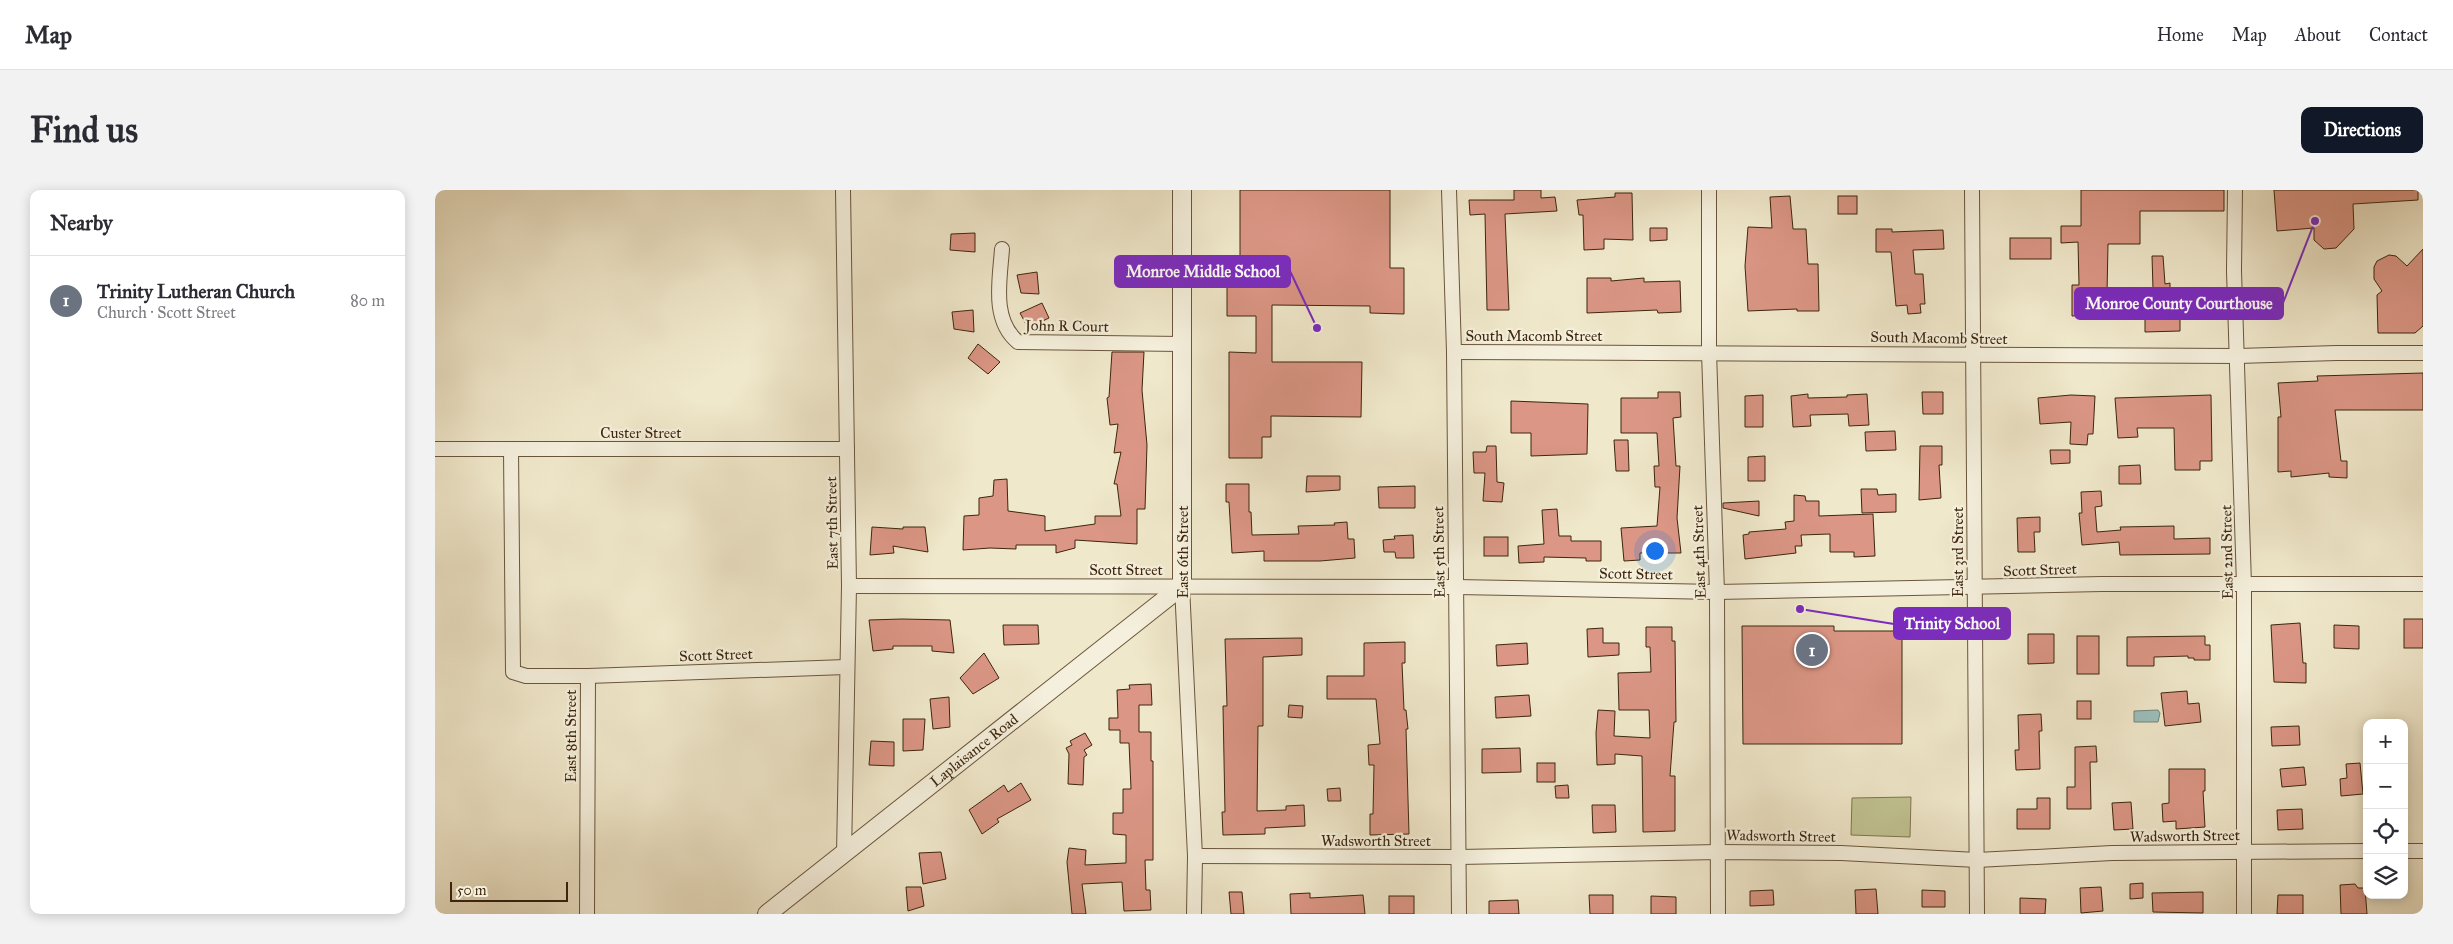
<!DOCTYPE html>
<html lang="en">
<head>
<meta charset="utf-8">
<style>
	:root { --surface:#fff; --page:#f2f2f3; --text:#2b2b33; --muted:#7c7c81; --line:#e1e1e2; --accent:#111827 }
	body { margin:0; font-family:"IM FELL Great Primer",serif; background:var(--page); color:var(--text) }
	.controls { position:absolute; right:15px; bottom:15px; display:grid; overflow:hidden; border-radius:10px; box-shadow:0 2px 12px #0003 }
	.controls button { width:45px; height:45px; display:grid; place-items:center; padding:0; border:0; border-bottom:1px solid var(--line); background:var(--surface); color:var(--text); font:25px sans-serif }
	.scale { position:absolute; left:15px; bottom:12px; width:118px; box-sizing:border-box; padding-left:5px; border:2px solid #3d260d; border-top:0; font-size:14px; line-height:18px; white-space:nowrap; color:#3d260d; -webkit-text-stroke:4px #f5f0dd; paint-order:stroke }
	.you { position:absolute; left:1219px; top:360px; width:18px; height:18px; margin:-12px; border:4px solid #fff; border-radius:50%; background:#1a73e8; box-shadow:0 0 0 8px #1a73e833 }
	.badge { display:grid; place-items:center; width:32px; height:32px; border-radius:50%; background:var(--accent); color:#fff; font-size:16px; font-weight:700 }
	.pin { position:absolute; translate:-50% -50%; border:2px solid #fff; box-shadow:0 1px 5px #0006 }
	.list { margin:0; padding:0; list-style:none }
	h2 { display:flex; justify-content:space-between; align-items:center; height:65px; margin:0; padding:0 20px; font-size:21px }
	h2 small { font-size:16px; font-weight:400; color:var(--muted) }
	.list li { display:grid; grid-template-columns:32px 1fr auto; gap:15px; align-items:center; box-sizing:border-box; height:90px; padding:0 20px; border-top:1px solid var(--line) }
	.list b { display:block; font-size:19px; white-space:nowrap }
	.list p { margin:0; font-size:16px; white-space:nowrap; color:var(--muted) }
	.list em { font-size:16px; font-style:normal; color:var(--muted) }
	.icon { flex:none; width:28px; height:28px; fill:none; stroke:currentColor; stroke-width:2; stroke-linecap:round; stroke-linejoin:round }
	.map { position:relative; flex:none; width:1988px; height:724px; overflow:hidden; border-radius:10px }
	header { display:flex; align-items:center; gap:30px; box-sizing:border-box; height:70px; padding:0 25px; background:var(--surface); border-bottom:1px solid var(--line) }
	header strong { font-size:24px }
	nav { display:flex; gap:28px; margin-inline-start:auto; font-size:18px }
	.intro { display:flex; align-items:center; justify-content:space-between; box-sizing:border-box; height:120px; padding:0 30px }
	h1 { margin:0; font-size:35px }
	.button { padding:12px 22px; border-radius:10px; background:var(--accent); color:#fff; font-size:18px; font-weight:700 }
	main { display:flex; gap:30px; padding:0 30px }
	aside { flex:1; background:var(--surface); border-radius:10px; box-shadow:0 2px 12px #0003 }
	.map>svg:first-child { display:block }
</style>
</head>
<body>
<header>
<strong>Map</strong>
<nav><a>Home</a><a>Map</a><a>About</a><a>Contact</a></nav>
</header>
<div class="intro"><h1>Find us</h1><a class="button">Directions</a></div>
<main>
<aside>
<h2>Nearby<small></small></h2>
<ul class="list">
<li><span class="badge" style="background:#6b7280">1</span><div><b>Trinity Lutheran Church</b><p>Church · Scott Street</p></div><em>80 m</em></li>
</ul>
</aside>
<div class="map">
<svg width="1988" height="724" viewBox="0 0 1988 724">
	<rect width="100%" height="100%" fill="#f0e8cb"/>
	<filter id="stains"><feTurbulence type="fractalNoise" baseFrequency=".004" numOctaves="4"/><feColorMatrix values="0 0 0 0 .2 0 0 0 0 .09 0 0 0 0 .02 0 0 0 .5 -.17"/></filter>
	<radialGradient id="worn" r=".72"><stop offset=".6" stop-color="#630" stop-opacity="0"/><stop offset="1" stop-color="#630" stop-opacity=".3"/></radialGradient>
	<!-- green -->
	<polygon fill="#c1c492" stroke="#7f7550" points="1476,607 1475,647 1416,645 1417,608"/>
	<!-- water -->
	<polygon fill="#9bbfbd" stroke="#758277" points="1723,520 1725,523 1723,532 1699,532 1699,521"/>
	<!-- building -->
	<g fill="#db9685" stroke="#3d260d">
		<polygon points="805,0 955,0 955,78 969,78 969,124 935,123 935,116 837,115 837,172 927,172 926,227 836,226 836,247 827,247 827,268 794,268 794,162 821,163 821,126 792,126 792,78 805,78"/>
		<polygon points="1079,0 1106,0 1106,8 1120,7 1122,21 1070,24 1074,120 1052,120 1050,24 1035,25 1034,10 1079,10"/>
		<polygon points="1646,0 1789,0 1789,21 1705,21 1705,54 1673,54 1672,104 1715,102 1715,99 1718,99 1717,66 1728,66 1730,94 1735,93 1735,98 1737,98 1738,122 1745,122 1745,141 1710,142 1710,122 1637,126 1637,95 1644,95 1643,52 1626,53 1626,36 1646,36"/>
		<polygon points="1839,0 1983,0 1983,10 1918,14 1919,39 1901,58 1889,59 1879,50 1879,38 1842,41"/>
		<polygon points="1180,3 1197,3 1198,50 1169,49 1169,59 1149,60 1148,25 1144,25 1142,10 1180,7"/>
		<polygon points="1355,6 1358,39 1371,39 1373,74 1383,74 1384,121 1362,121 1362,119 1313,121 1310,76 1313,37 1337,38 1335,7"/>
		<rect x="1403" y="6" width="19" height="18"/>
		<polygon points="1215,38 1232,38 1232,50 1215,51"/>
		<polygon points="1441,39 1457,39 1457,42 1508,40 1509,59 1478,60 1480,84 1488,84 1490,114 1485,114 1486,123 1473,124 1472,115 1461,116 1456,62 1441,62"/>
		<polygon points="540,43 540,62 515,60 516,44"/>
		<rect x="1575" y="48" width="41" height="21"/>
		<polygon points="1988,59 1988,136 1980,143 1943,143 1942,105 1947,101 1939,89 1939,77 1942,71 1954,65 1961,66 1972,76"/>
		<polygon points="602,82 604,104 586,103 582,85"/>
		<polygon points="1152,88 1176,88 1176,91 1209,88 1209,92 1245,91 1246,122 1223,123 1222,120 1152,123"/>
		<polygon points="607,113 614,128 593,138 585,123"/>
		<polygon points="538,120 539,142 519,139 517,122"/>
		<polygon points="543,154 565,172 553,184 533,168"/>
		<polygon points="677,162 709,162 707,200 712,255 710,319 702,319 702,354 640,350 640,358 621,363 621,355 581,355 581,359 555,358 528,360 529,326 544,325 544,308 558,306 559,290 572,289 573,321 610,326 610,341 660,334 660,326 686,326 682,294 679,294 686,262 679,263 683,234 675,235 672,208 674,207"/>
		<polygon points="1988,183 1988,220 1900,220 1906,271 1912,271 1912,288 1894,287 1894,283 1856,287 1856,281 1843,282 1843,227 1846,227 1843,193 1883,191 1882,186"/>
		<polygon points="1223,202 1245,202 1246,227 1238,228 1241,276 1245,276 1242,328 1246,363 1205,363 1205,370 1189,371 1186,338 1222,336 1225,297 1220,297 1219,276 1224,276 1222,243 1186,243 1186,208 1223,208"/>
		<polygon points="1487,202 1508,202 1508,224 1488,224"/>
		<polygon points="1373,204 1373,208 1412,207 1412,205 1432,204 1434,235 1414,236 1413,224 1375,225 1376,236 1358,237 1356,206"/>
		<polygon points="1328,205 1328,237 1310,237 1310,206"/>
		<polygon points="1636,205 1660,206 1658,244 1653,244 1652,255 1635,254 1636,232 1605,234 1603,208"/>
		<polygon points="1776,205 1777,271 1765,271 1765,280 1740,280 1739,238 1702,238 1703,247 1683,248 1680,208"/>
		<polygon points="1076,211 1153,214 1152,264 1096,266 1096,243 1076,243"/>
		<polygon points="1460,241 1461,260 1431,261 1430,242"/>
		<polygon points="1179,250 1193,250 1194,281 1181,281"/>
		<polygon points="1052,256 1061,256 1062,292 1069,293 1067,312 1048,311 1050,283 1039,283 1038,262 1051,262"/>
		<polygon points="1485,256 1507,256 1507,275 1504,275 1506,308 1484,310"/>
		<polygon points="1615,260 1635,260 1635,273 1616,274"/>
		<polygon points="1330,266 1330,291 1313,291 1313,267"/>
		<polygon points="1705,275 1706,294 1684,294 1684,276"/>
		<polygon points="872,286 905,286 905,300 871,302"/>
		<polygon points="791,294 814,294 814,322 816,322 817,345 864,344 863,336 900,335 899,333 912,332 913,349 919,349 920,368 885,371 829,371 829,361 797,363 794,312 791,312"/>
		<polygon points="980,296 980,318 944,318 943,297"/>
		<polygon points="1426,299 1442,299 1443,305 1461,304 1461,322 1427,323"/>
		<polygon points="1666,301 1667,316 1660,317 1662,342 1686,340 1685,337 1739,336 1739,349 1775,348 1775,364 1685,365 1684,352 1647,355 1644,323 1647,323 1646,302"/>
		<polygon points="1359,305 1370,306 1371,311 1384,311 1384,326 1438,324 1440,366 1419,367 1419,362 1395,362 1395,344 1366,345 1367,356 1360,356 1361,363 1310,369 1308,345 1314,344 1314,342 1351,339 1350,332 1359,331"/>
		<polygon points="1324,311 1324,326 1288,318 1288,313"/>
		<polygon points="1122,319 1124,346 1136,346 1136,351 1166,351 1166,371 1151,371 1151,368 1109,367 1109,372 1084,373 1083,356 1109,354 1107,320"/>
		<polygon points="1605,327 1605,342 1599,342 1600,362 1583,362 1582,328"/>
		<polygon points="437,337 468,339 468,337 490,337 493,362 458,356 459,363 435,365"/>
		<polygon points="978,345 979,368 961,368 960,362 949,362 948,350 960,349 959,346"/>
		<rect x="1049" y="347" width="24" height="19"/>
		<polygon points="467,429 515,430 519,463 497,461 497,456 458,456 458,459 438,461 434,430"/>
		<rect x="1969" y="429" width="19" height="29"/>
		<polygon points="1865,433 1868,473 1871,473 1871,493 1839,492 1836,435"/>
		<polygon points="568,435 603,435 604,454 569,455"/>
		<polygon points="1899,435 1924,436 1924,459 1899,458"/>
		<polygon points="1307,436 1399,436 1399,441 1467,441 1467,554 1308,554"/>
		<polygon points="1211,437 1237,437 1237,451 1240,451 1241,532 1239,532 1235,586 1240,586 1240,641 1208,642 1207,566 1180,564 1180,574 1162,575 1161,543 1163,520 1180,521 1179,546 1215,548 1214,520 1184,520 1183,483 1216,482 1215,457 1211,457"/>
		<polygon points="1168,438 1168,453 1184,453 1184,465 1153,467 1152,439"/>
		<polygon points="1593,444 1619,444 1619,473 1593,474"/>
		<rect x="1642" y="446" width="22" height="38"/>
		<polygon points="1770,446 1770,455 1775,455 1775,470 1759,470 1759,468 1753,468 1753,466 1719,467 1719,476 1692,476 1692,447"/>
		<polygon points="867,448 867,465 828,467 828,536 823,536 822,621 851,620 851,616 869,615 870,636 830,638 830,644 788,645 787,622 790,622 788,516 792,516 790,449"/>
		<polygon points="970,452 970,473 967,473 969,520 971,520 973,539 971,539 974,644 935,645 935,624 938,624 939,575 934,575 933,555 945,554 941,509 892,509 892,486 929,486 929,453"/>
		<polygon points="1092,453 1093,474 1062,476 1061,455"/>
		<polygon points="549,463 564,488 538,504 525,488"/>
		<polygon points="716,494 717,515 704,515 704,542 716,542 716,571 718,571 718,670 710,670 711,700 715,700 716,720 689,721 687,692 647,694 651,724 637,724 632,672 634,658 651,660 650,675 691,673 691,645 678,644 678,623 688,623 688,599 696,599 694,553 685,553 685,540 674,540 674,528 683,528 682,500 695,499 694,495"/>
		<polygon points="1752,501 1753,514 1764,513 1766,532 1730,536 1726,503"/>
		<polygon points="1094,505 1096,526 1061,528 1060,507"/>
		<polygon points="514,507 515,537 498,539 495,509"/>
		<rect x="1642" y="511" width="14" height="18"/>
		<polygon points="854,515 868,516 867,528 853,527"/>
		<polygon points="1606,524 1607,541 1604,541 1605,579 1581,580 1580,560 1584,560 1583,525"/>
		<polygon points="468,529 490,529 488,560 468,561"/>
		<polygon points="1864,536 1865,555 1837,556 1836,537"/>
		<polygon points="650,543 657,555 649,560 652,565 649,567 648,595 633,594 634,564 631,558 637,555 635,551"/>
		<polygon points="436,551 459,552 459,576 434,575"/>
		<polygon points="1661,556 1662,572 1655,572 1656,619 1632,619 1632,597 1640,597 1640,557"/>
		<polygon points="1085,558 1086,582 1047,583 1047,559"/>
		<rect x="1102" y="573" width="18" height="19"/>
		<polygon points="1925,573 1928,604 1906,606 1905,589 1912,588 1911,574"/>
		<polygon points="1869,577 1871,595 1847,597 1845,579"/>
		<polygon points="1734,579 1770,579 1770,601 1768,601 1770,637 1741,639 1741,631 1728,632 1727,614 1734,613"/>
		<polygon points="586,593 596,610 562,629 564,632 547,644 534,620 569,595 573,602"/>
		<polygon points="1133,595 1134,608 1121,608 1120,596"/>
		<polygon points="905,598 906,611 893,611 892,599"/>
		<polygon points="1602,608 1615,608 1615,639 1582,639 1582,619 1602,619"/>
		<polygon points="1696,612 1698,639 1679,640 1677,613"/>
		<polygon points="1157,615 1180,615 1181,642 1158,643"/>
		<polygon points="1867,619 1868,639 1843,640 1842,620"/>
		<polygon points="506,662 511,689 488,694 484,663"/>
		<polygon points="1708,693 1708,708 1695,709 1695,694"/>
		<polygon points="1920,694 1923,698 1930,698 1932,724 1906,724 1905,695"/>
		<polygon points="471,697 486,697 489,716 473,721"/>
		<polygon points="1666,697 1668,721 1646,723 1645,698"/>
		<polygon points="1441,699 1443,724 1421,724 1420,700"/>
		<polygon points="1338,700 1339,715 1315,716 1315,701"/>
		<polygon points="1487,700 1510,701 1510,717 1487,717"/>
		<polygon points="794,702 807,702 809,724 796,724"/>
		<polygon points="1768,702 1768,723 1718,722 1717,703"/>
		<polygon points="875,703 875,708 928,705 930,724 856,724 855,704"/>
		<polygon points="1154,705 1178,705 1178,724 1155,724"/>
		<polygon points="1843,705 1868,705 1868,724 1842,724"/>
		<rect x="954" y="706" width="25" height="18"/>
		<polygon points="1216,706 1241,707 1241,724 1216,724"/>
		<polygon points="1585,708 1611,709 1610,724 1585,724"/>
		<polygon points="1083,710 1084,724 1054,724 1054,711"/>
	</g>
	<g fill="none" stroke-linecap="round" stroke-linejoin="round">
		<defs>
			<g id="minor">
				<polyline points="408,0 414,396 409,665"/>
				<polyline points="1014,0 1019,162 1024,724"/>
				<polyline points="1274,0 1274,162 1282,402 1283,724"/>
				<polyline points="1537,0 1542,724"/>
				<polyline points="1800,0 1799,81 1809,395 1809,724"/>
				<path d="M567,59C565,89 556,130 583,152L747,154"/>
				<polyline points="1019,162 1803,166 1902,163 1988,163"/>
				<polyline points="0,259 412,259"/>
				<polyline points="76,259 78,482 91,486 153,486 411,477"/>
				<polyline points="414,396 1021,397 1282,402 1667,394 1988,394"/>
				<polyline points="747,396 760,666 759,724"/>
				<polyline points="1969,661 1988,661"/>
				<polyline points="760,666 1024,667 1284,662 1406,663 1542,670 1677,663 1932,661"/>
				<polyline points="152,724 153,486"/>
			</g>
			<g id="tertiary">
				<path id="s1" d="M332,724L747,396V0"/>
			</g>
		</defs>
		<!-- minor casing -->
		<use href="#minor" stroke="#6a563c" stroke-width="16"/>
		<!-- tertiary casing -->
		<use href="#tertiary" stroke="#6a563c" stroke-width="20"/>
		<!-- minor -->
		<use href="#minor" stroke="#f5f0dd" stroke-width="14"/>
		<!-- tertiary -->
		<use href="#tertiary" stroke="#f5f0dd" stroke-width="18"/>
	</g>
	<g text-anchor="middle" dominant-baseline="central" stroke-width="4.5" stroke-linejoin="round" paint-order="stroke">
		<!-- street labels -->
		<g font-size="15" fill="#3d260d" stroke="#f5f0dd">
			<text transform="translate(632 136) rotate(1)">John R Court</text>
			<text x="1099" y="146">South Macomb Street</text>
			<text transform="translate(1504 148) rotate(1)">South Macomb Street</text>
			<text x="206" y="243">Custer Street</text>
			<text transform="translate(397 333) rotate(-91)">East 7th Street</text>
			<text transform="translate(748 362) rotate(-90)">East 6th Street</text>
			<text transform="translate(1004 362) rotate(-91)">East 5th Street</text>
			<text transform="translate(1264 362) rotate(-92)">East 4th Street</text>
			<text transform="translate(1523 362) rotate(-90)">East 3rd Street</text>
			<text transform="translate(1792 362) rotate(-91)">East 2nd Street</text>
			<text x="691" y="380">Scott Street</text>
			<text transform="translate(1605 380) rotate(-2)">Scott Street</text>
			<text transform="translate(1201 384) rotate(1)">Scott Street</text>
			<text transform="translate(281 465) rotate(-2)">Scott Street</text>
			<text transform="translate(136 546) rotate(-90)">East 8th Street</text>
			<text stroke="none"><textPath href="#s1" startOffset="264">Laplaisance Road</textPath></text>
			<text transform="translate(1346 646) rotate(1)">Wadsworth Street</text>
			<text transform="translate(1750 646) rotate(-1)">Wadsworth Street</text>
			<text x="941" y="651">Wadsworth Street</text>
		</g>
	</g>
	<!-- callouts -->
	<path fill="none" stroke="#7b2cbf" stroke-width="2" d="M882 138L855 81M1880 31L1848 113M1365 419L1459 434"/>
	<g fill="#7b2cbf" stroke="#f5f0dd" stroke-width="2">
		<circle cx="882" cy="138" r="5"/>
		<circle cx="1880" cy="31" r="5"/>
		<circle cx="1365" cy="419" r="5"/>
	</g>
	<g fill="#7b2cbf" stroke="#7b2cbf" stroke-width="2">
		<rect x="680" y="66" width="175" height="31" rx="5"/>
		<rect x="1640" y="98" width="208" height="31" rx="5"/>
		<rect x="1459" y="418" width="116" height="31" rx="5"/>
	</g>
	<g font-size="16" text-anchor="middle" font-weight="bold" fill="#fff">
		<text x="768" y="87">Monroe Middle School</text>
		<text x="1744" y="119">Monroe County Courthouse</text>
		<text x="1517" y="439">Trinity School</text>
	</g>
	<rect width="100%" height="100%" filter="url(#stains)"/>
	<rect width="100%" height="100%" fill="url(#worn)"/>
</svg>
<div class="controls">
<button>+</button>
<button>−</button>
<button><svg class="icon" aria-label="locate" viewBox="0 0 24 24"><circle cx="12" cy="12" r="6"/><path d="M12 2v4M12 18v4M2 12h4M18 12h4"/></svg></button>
<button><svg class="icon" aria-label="layers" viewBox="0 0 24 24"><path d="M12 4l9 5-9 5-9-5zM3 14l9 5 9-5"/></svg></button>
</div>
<div class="scale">50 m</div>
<div class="you"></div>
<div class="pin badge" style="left:1377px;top:460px;background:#6b7280">1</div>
</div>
</main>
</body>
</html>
